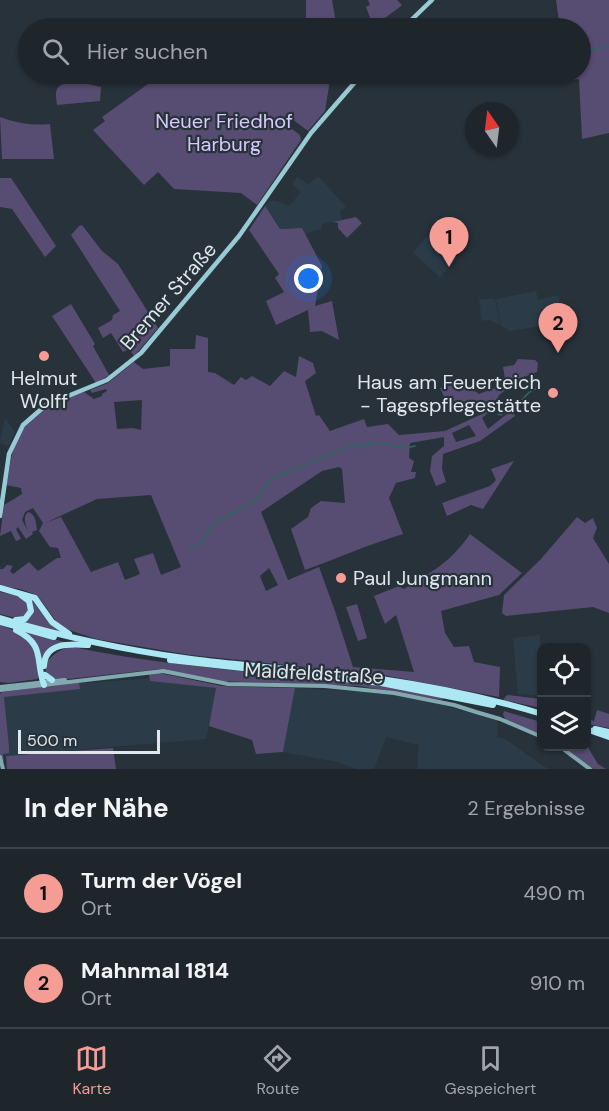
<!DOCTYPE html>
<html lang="de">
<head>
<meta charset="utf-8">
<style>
	:root { --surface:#1e262c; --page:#262e34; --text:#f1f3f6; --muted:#a1a5a9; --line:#3c4348; --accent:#f59c95 }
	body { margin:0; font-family:"DM Sans",sans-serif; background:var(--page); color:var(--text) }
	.controls { position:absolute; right:18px; bottom:18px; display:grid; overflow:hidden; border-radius:12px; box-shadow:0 2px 4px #0004 }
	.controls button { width:54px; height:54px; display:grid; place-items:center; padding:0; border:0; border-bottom:2px solid var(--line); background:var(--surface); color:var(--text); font:30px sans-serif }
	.compass { position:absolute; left:465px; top:102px; width:54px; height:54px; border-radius:50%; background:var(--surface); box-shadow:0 2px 4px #0004; rotate:346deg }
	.scale { position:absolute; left:18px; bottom:15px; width:142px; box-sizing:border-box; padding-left:6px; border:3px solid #e0e7ec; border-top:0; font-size:16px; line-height:21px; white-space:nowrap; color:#e0e7ec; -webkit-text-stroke:4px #28323a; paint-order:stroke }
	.you { position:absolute; left:309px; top:279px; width:21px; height:21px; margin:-15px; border:4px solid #fff; border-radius:50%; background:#1a73e8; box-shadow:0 0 0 9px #1a73e833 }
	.badge { display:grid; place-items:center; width:39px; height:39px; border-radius:50%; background:var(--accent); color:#111; font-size:20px; font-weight:700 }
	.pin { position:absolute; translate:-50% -50px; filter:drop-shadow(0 2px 3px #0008) }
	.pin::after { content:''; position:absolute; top:32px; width:21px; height:18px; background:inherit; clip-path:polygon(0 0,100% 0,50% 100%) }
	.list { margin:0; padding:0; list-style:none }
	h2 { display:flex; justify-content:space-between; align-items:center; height:78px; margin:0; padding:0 24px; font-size:26px }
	h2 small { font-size:20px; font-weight:400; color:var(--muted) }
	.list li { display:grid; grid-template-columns:39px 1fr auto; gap:18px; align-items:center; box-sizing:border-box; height:90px; padding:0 24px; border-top:2px solid var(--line) }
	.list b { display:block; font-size:22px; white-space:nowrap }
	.list p { margin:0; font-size:20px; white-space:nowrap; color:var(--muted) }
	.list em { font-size:20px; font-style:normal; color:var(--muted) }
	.icon { flex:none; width:33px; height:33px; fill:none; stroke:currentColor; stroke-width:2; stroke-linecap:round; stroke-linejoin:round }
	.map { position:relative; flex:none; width:609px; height:769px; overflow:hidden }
	.search { position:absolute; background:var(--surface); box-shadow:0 2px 4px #0004; left:18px; right:18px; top:18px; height:66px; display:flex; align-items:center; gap:15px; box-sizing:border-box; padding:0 21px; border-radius:33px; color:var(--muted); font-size:22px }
	.sheet { height:258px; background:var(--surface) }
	nav { display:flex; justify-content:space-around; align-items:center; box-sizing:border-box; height:84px; border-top:2px solid var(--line); background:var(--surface); font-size:16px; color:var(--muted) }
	nav a { display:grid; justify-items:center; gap:3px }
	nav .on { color:var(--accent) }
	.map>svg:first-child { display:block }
</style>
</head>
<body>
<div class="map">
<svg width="609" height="769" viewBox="0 0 609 769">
	<rect width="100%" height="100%" fill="#28323a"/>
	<!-- built -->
	<g fill="#2b3c48">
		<polygon points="297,177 308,184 317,177 320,178 346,207 340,211 342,220 322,224 321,229 305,234 302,228 280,229 265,206 271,201 277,201 289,206 301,192 292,184"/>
		<polygon points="427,236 457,258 440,277 413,253"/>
		<polygon points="536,291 538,300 558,295 564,322 510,331 501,326 496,299"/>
		<polygon points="482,299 495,299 500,325 489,320 482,321 479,300"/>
		<polygon points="5,418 15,432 8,446 0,443"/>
		<polygon points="540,635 541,696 518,694 513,638"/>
		<polygon points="164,677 217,689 206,739 4,756 0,694 2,692 86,681 87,683"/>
		<polygon points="295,688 385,693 431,702 496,720 498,724 497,737 505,739 548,769 417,769 419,745 386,737 374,769 355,769 338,762 283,752"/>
	</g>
	<!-- green -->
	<g fill="#574c71" fill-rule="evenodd">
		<polygon points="306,0 332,0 337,28 306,28"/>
		<path d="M368,0H397L402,5C392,14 382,18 374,28H359L372,23L366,7L370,5Z"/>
		<polygon points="556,0 609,0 609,133 582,139 579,79 570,80 567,78 566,74 580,74 580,28 560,28"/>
		<polygon points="162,74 165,77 176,74 331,74 325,111 308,131 288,116 283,122 300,135 301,140 257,205 241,193 174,189 158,172 144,185 93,130 105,121 102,117"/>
		<path d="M75,81L101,87L100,101L57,105C54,86 57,85 75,81Z"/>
		<path d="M0,117C17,123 32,126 50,124L54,159H2Z"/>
		<polygon points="0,178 11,178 56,246 45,257 12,209 0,207"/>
		<polygon points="265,206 280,229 302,228 322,266 315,306 332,301 339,340 322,331 310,332 308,310 276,325 266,301 284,292 275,278 279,274 249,230"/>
		<polygon points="356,217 362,223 347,238 338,228 338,223 333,222"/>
		<polygon points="82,225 102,251 118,264 158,328 134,356 129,349 123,352 111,333 103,338 98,328 112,320 113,315 120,311 71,235 79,226"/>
		<polygon points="71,304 95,344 93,346 109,375 120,369 96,383 52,316"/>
		<path d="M196,335L208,338V372L215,373L234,385L241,377L246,380L252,376L270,386L284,371L296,377L299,356L313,363L316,373L305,381L316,416L319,415L330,431L364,419L367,427L388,424L399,435L445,431L482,414L460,402L446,401L440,388L463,383L479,394L506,384L503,367L514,365L518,359L535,360L538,363L537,372L508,383L509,387L498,396L499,403L482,418L488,429L512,410L515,416L480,441L443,454L442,469L446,482L436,486L430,471L432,456L444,446V437L410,443L409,458L414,461L411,472H416L415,478L396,483L389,498L403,534C370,544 338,558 305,570L291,529L308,517L311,508L321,501L345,503L342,469L339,467L322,471L261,512L288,580L319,567L335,611L353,667L414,672L396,615L385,624L374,596L399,586L404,589C433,571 450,563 470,534L522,573L499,595L441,611L445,633L454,647L469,646L474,662L500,667L499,697L383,675L190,655L96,639L60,627L41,600L34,594L20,589L0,586V569H3L7,565L13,566L10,571L13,574L29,562L38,571L57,558H61L58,548L50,547L39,531L43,523L33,508L25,512L22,520L28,531C26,525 22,518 28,512C36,514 36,523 37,530L32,532L33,534L26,539L18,527L16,529L21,539L16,541L11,531L0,536L4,505L22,494L21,488L6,485C10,468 11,447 21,431C33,410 62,399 84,392L94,399L102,396V394L107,391L106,389L92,393L90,390L108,383L134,362L143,369L170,366V349H195ZM142,400L141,430L133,428L117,429L114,402ZM469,425L476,436L456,442L452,433ZM151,495L181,567L161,575L153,553L134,559L140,574L125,580L118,562L91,572L61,517L45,523L97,499ZM269,568L278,585L266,591L260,576Z"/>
		<polygon points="514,461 483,509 471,505 447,516 442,503 490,486 496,480 491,469"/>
		<polygon points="577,517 585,523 593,518 597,528 593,538 609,564 609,613 593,607 506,616 502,613 504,595 540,560"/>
		<polygon points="0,592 21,596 29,602 29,614 20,619 0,614"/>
		<polygon points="28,596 34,600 64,633 21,622 33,612 32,603"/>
		<polygon points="357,604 367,638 358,641 346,607"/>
		<path d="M0,625C32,636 35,645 39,676L37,679L9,683L0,682Z"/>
		<polygon points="20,630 68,643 56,646 43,667 41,658"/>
		<path d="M73,647C194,673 321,673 444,696L442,700L359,686L218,681L160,669L68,679H52L46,675L45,663C55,654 59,648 73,647Z"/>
		<polygon points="159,673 222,686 295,688 283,752 256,754 252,740 209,726 216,688 150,681 149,674"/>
		<polygon points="79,682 80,689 4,697 9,747 9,753 3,754 4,762 0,756 0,694 2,692"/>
		<polygon points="507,695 541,699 541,708 503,700"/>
		<polygon points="597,710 609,714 609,728 587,724 587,719 594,721"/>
		<polygon points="504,711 541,722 541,736 506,720 503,715"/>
		<polygon points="587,746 598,764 606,769 593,769 562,747"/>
		<polygon points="113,748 116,769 7,769 6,756"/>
	</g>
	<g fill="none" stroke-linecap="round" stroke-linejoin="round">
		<!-- stream -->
		<g stroke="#2c685f" stroke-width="1.5">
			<polyline points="256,24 259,24 262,28"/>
			<polyline points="584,50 609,47"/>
			<path d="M498,414L501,415C507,411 513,408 518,404C526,397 526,392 538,388"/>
			<polyline points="189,551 203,541 213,524 258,499 269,481 274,478 352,445 360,444 367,447 370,442 406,448 415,446"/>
		</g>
		<!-- secondary -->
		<g stroke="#82a9b0" stroke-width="4">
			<polyline points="0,687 65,680"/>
			<polyline points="0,690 163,671 228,684 325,686 394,693 454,705 476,712 500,719 542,737"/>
			<polyline points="559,746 590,769"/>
			<polyline points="0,757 3,769"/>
		</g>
		<!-- primary -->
		<g stroke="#98cad4" stroke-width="4.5">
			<polyline points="403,28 432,0"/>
			<polyline points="0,516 9,454 23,425 46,405 107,380 141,353 239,236 311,133 362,74"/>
		</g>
		<!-- motorway -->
		<g stroke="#abe8f4" stroke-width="6">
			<polyline points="0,588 35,598 52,622 69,634"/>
			<path d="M0,618C63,637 126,650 191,659C254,667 318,671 381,679C436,687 489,698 542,714"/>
			<polyline points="16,620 25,619 31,611 29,601 21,595"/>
			<polyline points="0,622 54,637"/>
			<path d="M16,630C46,645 35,661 44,685"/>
			<polyline points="170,660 381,683 493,705"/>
			<path d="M44,666C45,642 69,644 88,645"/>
			<polyline points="45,675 52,680"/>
			<polyline points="586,729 609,737"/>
			<polyline points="595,729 609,732"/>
			<polyline points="586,738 588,739"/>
		</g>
	</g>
	<!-- markers -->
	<g fill="#f59c95" stroke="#28323a" stroke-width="2">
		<circle cx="44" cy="356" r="6"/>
		<circle cx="553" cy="393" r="6"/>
		<circle cx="341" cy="578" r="6"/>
	</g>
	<g text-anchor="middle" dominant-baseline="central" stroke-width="4.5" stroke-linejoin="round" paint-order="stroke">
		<!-- park labels -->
		<g font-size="20" fill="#d7c8fd" stroke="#28323a">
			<text x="224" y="121">Neuer Friedhof<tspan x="224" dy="23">Harburg</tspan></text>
		</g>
		<!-- street labels -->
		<g font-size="20" fill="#e0e7ec" stroke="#28323a">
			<text transform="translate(168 296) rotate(-49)">Bremer Straße</text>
			<text transform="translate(314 673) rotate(3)">Maldfeldstraße</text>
		</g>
		<!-- poi labels -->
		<g font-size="20" fill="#e0e7ec" stroke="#28323a">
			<text x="44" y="378">Helmut<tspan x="44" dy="23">Wolff</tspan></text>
			<text x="541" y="382" text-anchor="end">Haus am Feuerteich<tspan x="541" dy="23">- Tagespflegestätte</tspan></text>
			<text x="353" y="578" text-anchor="start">Paul Jungmann</text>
		</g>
	</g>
</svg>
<div class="controls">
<button><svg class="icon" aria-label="locate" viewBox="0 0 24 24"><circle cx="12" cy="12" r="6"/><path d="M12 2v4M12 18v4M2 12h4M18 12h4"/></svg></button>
<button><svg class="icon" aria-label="layers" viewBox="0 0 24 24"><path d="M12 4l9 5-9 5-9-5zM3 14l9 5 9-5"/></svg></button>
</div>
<svg class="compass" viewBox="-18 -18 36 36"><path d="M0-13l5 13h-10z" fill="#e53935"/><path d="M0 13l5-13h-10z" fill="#a1a5a9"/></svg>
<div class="scale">500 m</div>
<div class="you"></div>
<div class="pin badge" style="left:449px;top:267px">1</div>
<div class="pin badge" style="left:558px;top:353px">2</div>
<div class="search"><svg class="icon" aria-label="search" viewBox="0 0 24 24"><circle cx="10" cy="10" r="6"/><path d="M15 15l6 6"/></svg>Hier suchen</div>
</div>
<section class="sheet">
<h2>In der Nähe<small>2 Ergebnisse</small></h2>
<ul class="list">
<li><span class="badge">1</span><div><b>Turm der Vögel</b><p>Ort</p></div><em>490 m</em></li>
<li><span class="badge">2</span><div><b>Mahnmal 1814</b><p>Ort</p></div><em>910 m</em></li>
</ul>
</section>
<nav>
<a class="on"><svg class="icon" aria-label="map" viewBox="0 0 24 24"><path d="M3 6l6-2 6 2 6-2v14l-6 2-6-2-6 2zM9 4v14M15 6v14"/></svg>Karte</a>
<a><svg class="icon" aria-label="directions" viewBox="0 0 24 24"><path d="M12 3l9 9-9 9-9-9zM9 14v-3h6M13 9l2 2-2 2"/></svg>Route</a>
<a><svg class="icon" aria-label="saved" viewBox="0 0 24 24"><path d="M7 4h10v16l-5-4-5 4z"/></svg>Gespeichert</a>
</nav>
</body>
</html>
